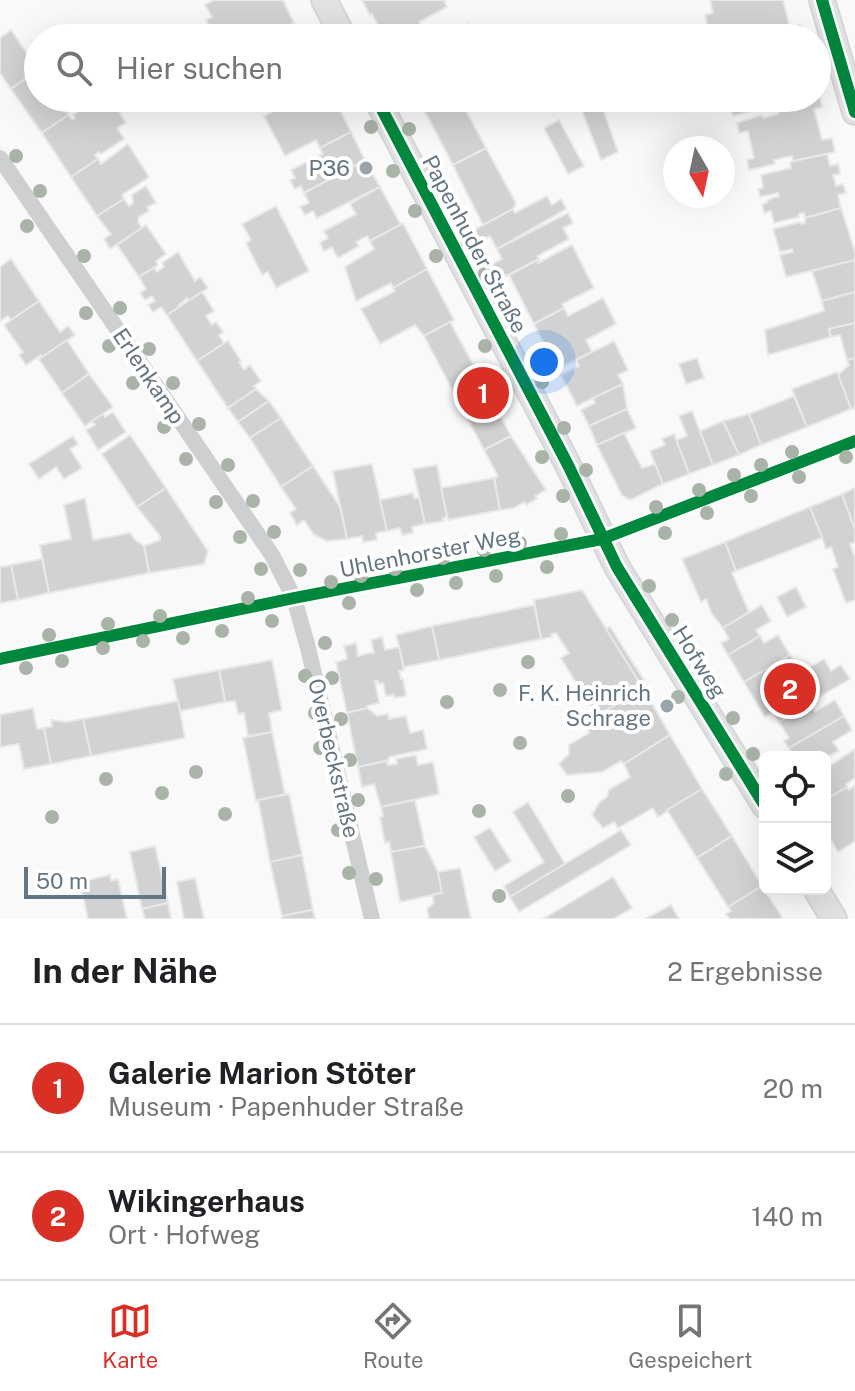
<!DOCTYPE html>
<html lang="de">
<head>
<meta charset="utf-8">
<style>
	:root { --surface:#fff; --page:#f2f2f2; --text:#202124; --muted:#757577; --line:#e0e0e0; --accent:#d93025 }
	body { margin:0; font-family:"Public Sans",sans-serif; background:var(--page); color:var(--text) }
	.controls { position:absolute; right:24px; bottom:24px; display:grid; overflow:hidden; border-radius:12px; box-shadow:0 8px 32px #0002 }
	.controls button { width:72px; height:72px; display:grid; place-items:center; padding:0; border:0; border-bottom:2px solid var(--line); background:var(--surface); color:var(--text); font:40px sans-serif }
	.compass { position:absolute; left:663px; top:136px; width:72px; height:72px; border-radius:50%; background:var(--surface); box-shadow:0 8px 32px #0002; rotate:171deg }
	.scale { position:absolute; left:24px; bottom:20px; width:142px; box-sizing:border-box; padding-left:8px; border:4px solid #657683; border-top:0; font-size:22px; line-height:28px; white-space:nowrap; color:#657683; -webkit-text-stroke:6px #fff; paint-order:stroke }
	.you { position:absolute; left:544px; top:362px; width:28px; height:28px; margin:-20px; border:6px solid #fff; border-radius:50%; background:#1a73e8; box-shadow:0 0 0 12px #1a73e833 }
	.badge { display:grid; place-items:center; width:52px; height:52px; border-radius:50%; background:var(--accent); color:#fff; font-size:26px; font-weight:700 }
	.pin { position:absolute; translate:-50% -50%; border:4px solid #fff; box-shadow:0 2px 8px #0006 }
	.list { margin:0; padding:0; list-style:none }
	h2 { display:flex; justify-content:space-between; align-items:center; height:104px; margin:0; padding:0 32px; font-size:34px }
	h2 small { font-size:26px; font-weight:400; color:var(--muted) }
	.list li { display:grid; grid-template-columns:52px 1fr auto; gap:24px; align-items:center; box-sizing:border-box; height:128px; padding:0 32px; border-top:2px solid var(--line) }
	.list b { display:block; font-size:30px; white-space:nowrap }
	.list p { margin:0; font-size:26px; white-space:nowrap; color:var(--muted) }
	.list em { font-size:26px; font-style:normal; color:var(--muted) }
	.icon { flex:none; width:44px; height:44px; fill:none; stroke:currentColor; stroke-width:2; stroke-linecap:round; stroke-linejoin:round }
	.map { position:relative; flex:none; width:855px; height:919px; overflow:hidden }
	.search { position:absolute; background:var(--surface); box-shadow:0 8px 32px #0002; left:24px; right:24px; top:24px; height:88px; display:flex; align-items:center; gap:20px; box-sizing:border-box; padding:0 28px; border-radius:44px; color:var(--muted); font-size:30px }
	.sheet { height:360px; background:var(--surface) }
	nav { display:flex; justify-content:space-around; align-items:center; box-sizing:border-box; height:112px; border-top:2px solid var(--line); background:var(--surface); font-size:22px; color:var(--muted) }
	nav a { display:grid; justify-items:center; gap:4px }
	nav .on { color:var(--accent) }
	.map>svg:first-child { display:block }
</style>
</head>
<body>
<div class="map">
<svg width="855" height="919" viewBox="0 0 855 919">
	<rect width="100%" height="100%" fill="#f9f9f9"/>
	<!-- building -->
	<g fill="#d0d2d3" stroke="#e8e8e8" stroke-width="2">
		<polygon points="214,0 283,0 294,23 266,38 263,38 261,33 251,38 215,38 206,20 212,17 205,5"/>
		<polygon points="362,0 446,0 444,1 447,7 419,22 424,31 412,38 382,38 376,26 378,25 372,14 370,15"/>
		<polygon points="710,0 783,0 790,28 800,25 804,38 711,38 705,15 713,13"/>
		<polygon points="294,23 302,38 266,38"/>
		<polygon points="468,24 475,38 439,38"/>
		<polygon points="11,30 38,70 11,89 0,73 0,38"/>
		<polygon points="38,70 38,98 80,98 65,108 68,115 42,133 11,89"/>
		<polygon points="817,85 820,97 774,108 774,105 733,116 729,101 732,101 731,98 817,98"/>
		<polygon points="820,97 822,107 814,109 822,140 832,138 835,152 793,161 792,156 774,160 775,164 749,170 747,160 754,158 748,131 739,133 737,123 762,115 763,118 779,114 778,107"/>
		<polygon points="293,98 334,98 351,132 320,148 316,140 285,156 264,116 295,100"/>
		<polygon points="439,98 459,98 486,148 453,165 422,106"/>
		<polygon points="592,98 599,98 618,152 601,160 580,105"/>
		<polygon points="97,99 104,109 113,102 126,123 117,128 124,139 101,154 99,152 95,155 98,159 71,177 42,133 68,115 72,120 75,118 73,115"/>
		<polygon points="559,120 584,166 568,174 544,128"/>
		<polygon points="351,132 365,160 304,193 301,186 295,189 290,180 295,178 291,170 323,154 320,148"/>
		<polygon points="128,144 149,177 122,195 124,199 97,216 71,177 98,159 101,164"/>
		<polygon points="486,148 516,203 513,209 483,225 453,165"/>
		<polygon points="827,154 830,166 838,164 840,174 833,175 836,186 843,184 846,193 838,195 841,208 805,218 804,213 799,214 799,217 774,223 771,211 764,213 762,204 767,203 767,201 772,198 779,197 778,193 760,197 758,189 763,188 761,175 791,168 790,162"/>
		<polygon points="365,160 380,187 317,218 313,211 305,215 300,207 309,203 304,193"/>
		<polygon points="146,186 156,203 147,207 149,211 139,217 138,222 142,228 110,249 104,239 111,234 97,216 124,199 129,206 133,203 132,195"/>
		<polygon points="380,187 401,225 370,241 367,236 356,242 359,246 338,258 332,247 324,251 320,243 328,238 324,231 356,214 350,204"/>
		<polygon points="547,196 552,205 561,199 566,209 497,249 490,236 480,241 474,230 513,209 515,213"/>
		<polygon points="276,206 309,271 276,288 268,272 262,275 246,243 251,240 242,224"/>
		<polygon points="841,208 855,252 855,260 786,277 780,255 793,252 792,249 780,252 773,229 800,222 802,224 805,223 805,218"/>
		<polygon points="568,213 573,223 563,228 569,239 537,256 539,259 500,279 492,264 502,259 497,249"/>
		<polygon points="403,223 427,269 393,288 391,283 356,301 345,267 374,249 370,241"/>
		<polygon points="146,225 166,254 156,261 158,265 139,277 117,245"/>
		<polygon points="572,245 594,288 562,304 564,308 534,324 509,275 539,259 538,263"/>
		<polygon points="178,252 195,281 200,277 208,288 189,301 187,298 179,305 180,307 167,315 161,307 153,312 148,305 155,301 152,296 145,300 140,293 146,289 139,277 154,268 157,272 164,266 162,263"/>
		<polygon points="11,259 39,301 11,320 8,316 0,321 0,267"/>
		<polygon points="855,260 855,292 822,301 812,271"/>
		<polygon points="427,269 454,320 424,336 415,325 380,344 361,309 395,291 393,288"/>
		<polygon points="202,292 214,311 206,316 212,325 216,322 223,332 219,335 224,343 197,361 167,315"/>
		<polygon points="855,292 855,323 829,329 831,337 768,355 765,330 824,311 822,301"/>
		<polygon points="603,298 616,324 586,340 592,352 557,369 534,324 564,308 568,316"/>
		<polygon points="39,301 60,332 68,326 75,335 43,357 41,355 26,365 19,355 23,352 4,325"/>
		<polygon points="450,322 481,379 454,393 424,336"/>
		<polygon points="855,323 855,358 847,360 840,335 831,337 829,329"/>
		<polygon points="67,340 89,374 62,393 39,359"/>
		<polygon points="228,341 241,361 239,362 244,370 250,365 261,381 254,386 256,389 228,408 197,361"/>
		<polygon points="614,341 628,370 618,375 623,384 577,406 561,375 579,366 576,360"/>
		<polygon points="697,358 704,378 686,384 679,364"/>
		<polygon points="855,358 855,408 851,409 838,375 849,365 847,360"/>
		<polygon points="837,372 851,409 807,427 792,389"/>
		<polygon points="89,374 113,407 85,426 62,393"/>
		<polygon points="481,379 511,436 484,450 454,393"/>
		<polygon points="623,384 627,409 589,426 581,410 595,403 593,398"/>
		<polygon points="256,389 269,401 238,422 228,408"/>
		<polygon points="794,396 807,427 761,445 749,414"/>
		<polygon points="269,401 281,418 250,438 238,422"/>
		<polygon points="627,409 636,428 597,445 589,426"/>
		<polygon points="692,411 713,465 689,474 676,440 687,436 679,416"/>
		<polygon points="113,412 126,432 98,450 86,430 95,425 92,421 103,414 105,417"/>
		<polygon points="749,414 761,445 739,455 723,421"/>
		<polygon points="281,418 313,466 281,487 250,438"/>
		<polygon points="723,421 739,455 713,465 700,431"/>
		<polygon points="624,433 642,468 655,464 663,484 630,500 622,495 597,445"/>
		<polygon points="674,434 689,474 663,484 650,451 665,445 662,439"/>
		<polygon points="130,435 166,488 137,507 102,454"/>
		<polygon points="73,436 78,444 70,449 82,468 64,479 56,467 39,479 29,464"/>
		<polygon points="511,436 546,490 535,496 537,499 526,505 524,502 514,508 500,510 494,478 498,476 484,450"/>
		<polygon points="372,464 387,531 376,533 377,540 363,542 362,536 347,539 333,471"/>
		<polygon points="437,465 447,517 443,518 444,521 425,524 413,469"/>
		<polygon points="313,466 340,507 347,539 327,541 321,538 314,535 304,520 297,525 290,513 296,509 281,487"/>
		<polygon points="494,478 500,510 448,520 441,488"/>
		<polygon points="166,488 208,551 204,564 149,573 144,546 160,540 160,536 137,507"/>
		<polygon points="855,488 855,530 842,494"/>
		<polygon points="413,493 414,498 419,498 425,524 412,527 413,533 402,535 400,528 387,531 380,500"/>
		<polygon points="842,494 855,530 855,542 850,544 855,558 855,600 846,603 833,569 838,567 831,547 826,549 810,507"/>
		<polygon points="85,498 93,540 130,533 136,541 144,546 149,573 49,593 40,545 71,539 64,505"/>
		<polygon points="810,507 822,538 736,571 725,542"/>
		<polygon points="725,542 736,571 732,573 749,612 723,628 712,614 706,599 701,602 682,559"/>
		<polygon points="42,559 49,593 18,600 11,565"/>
		<polygon points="11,565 18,600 0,603 0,567"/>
		<polygon points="796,587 806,607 787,617 777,597"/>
		<polygon points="582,590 643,688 596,716 561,658 569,653 556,633 551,634 552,637 541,639 534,600"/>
		<polygon points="534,605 541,639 439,660 432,626"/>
		<polygon points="762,605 771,621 756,630 760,636 728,655 721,643 729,639 723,628"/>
		<polygon points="432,626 439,660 404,667 396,635"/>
		<polygon points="610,627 647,685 643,688 606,629"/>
		<polygon points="778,635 790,655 744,682 728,655 760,636 764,643"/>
		<polygon points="382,637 385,650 399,647 404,670 399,671 401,679 403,679 406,696 394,698 394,695 386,696 383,683 378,684 378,681 375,681 379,703 367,706 367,708 347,713 336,662 347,659 344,646 356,643 358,656 370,653 374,653 371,640"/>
		<polygon points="790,655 800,673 824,659 831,671 841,665 850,679 817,698 816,695 808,700 810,704 779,722 773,712 765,717 744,682"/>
		<polygon points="272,660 282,710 269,713 272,732 248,736 244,713 238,714 235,701 225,702 219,670"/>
		<polygon points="219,670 225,702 180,711 173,679"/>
		<polygon points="643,688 670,735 624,764 621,761 602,772 567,775 559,764 569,754 569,745 589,733 584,724"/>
		<polygon points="835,700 844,716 789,748 784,741 789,738 779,722 810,704 815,712"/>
		<polygon points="178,701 185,738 91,756 83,719"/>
		<polygon points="33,708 37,729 44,728 51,764 24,769 19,744 0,747 0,715"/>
		<polygon points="367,708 377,716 388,714 389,719 406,716 410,733 423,730 427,749 389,757 389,760 358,767 347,713"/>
		<polygon points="844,716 852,730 833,742 839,751 827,757 832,765 825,769 825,757 794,757 789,748"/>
		<polygon points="83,719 91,756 51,764 44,728 52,726 51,720 66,722"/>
		<polygon points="272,732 285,794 256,801 243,738"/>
		<polygon points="670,735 702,789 658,817 653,808 618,828 614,822 603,828 592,815 599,803 607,797 609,790 630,777 624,764"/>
		<polygon points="855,749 855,778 846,784 847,787 825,800 825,769"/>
		<polygon points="416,755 418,765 433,762 439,794 381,807 374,784 362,787 358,767 387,761 388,765 397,764 396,759"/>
		<polygon points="855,786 855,841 838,852 825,830 825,800 847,787 849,790"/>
		<polygon points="702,789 732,836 697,858 667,810"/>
		<polygon points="289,794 302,855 270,862 258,800"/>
		<polygon points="415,800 425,846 391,852 389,842 385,843 380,817 383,816 381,807"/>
		<polygon points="528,802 565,864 510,897 504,886 544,862 513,812"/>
		<polygon points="490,828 511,861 495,871 474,837"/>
		<polygon points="621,830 631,845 519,912 510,897"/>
		<polygon points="732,836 762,886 728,907 697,858"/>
		<polygon points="155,846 168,903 142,909 130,852"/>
		<polygon points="425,846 438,872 442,893 400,902 391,852"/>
		<polygon points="302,855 313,910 282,916 270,862"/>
		<polygon points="460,868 471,919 429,919 427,909 434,903 432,895 442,893 438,872"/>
		<polygon points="110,875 111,881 118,879 127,919 88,919 80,882"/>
		<polygon points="613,877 632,908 613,919 543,919"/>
		<polygon points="195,878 204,919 184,919 177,882"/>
		<polygon points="762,886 782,917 779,919 730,919 726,914 731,911 728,907"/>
		<polygon points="168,903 171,919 145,919 142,909"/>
		<polygon points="671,905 679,919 645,919"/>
		<polygon points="313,910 315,919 282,919 282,916"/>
	</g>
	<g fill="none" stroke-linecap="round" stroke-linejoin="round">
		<defs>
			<g id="secondary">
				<polyline points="324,0 344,38"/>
				<polyline points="822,0 855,112"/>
				<polyline points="376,98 568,465 617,567 765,806"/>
				<polyline points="816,889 834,919"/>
			</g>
		</defs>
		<!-- secondary casing -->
		<use href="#secondary" stroke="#d5d6d7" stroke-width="28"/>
		<!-- street -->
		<g stroke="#cecfd0" stroke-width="16">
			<polyline points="0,158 272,555 294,598 308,648 372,919"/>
			<polyline points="0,659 294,598 602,539 855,441"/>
		</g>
		<!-- secondary -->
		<use href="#secondary" stroke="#e1e2e2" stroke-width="24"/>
		<defs>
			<g id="cycleway">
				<polyline points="822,0 855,112"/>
				<polyline points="376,98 568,465 617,567 765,806"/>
				<polyline points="0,659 294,598 602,539 855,441"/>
			</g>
		</defs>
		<!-- cycleway casing -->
		<use href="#cycleway" stroke="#fff" stroke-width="17"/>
		<!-- cycleway -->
		<use href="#cycleway" stroke="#00873e" stroke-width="12"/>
	</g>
	<!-- trees -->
	<g fill="#a9b3a7">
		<circle cx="371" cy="127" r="7"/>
		<circle cx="409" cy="129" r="7"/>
		<circle cx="16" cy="156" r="7"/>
		<circle cx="393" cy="171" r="7"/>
		<circle cx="40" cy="191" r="7"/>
		<circle cx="415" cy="211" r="7"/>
		<circle cx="27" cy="226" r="7"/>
		<circle cx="468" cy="243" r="7"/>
		<circle cx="84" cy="256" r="7"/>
		<circle cx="436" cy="256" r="7"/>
		<circle cx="485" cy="274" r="7"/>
		<circle cx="120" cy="308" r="7"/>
		<circle cx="86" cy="313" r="7"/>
		<circle cx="508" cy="317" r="7"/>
		<circle cx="109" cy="346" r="7"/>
		<circle cx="485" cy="346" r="7"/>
		<circle cx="149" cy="349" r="7"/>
		<circle cx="502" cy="382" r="7"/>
		<circle cx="542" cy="382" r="7"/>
		<circle cx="133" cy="383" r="7"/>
		<circle cx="173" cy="383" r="7"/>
		<circle cx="199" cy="424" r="7"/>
		<circle cx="164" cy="427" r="7"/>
		<circle cx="564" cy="428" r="7"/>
		<circle cx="792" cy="452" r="7"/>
		<circle cx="542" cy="457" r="7"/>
		<circle cx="846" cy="457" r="7"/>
		<circle cx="186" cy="459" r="7"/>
		<circle cx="228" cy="465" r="7"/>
		<circle cx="761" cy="465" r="7"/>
		<circle cx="586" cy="470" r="7"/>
		<circle cx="734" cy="475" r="7"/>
		<circle cx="799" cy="477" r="7"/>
		<circle cx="699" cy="490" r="7"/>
		<circle cx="563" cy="496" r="7"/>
		<circle cx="751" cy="496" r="7"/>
		<circle cx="253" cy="501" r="7"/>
		<circle cx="216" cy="502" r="7"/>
		<circle cx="656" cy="507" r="7"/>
		<circle cx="707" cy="513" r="7"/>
		<circle cx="274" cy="532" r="7"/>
		<circle cx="665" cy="533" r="7"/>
		<circle cx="561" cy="534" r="7"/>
		<circle cx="240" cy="537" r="7"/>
		<circle cx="520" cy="543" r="7"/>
		<circle cx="484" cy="550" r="7"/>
		<circle cx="443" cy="558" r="7"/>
		<circle cx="547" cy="567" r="7"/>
		<circle cx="261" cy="569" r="7"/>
		<circle cx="395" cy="569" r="7"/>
		<circle cx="300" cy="570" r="7"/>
		<circle cx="361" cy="576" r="7"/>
		<circle cx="496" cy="576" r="7"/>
		<circle cx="331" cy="582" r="7"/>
		<circle cx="456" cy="583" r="7"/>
		<circle cx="649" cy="586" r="7"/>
		<circle cx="417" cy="590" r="7"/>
		<circle cx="248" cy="598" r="7"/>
		<circle cx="349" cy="603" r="7"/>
		<circle cx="160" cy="616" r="7"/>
		<circle cx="672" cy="620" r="7"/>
		<circle cx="272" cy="621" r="7"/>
		<circle cx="108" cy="624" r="7"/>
		<circle cx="222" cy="631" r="7"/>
		<circle cx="49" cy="635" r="7"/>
		<circle cx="183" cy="638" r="7"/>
		<circle cx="143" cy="641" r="7"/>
		<circle cx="325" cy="643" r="7"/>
		<circle cx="103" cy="648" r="7"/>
		<circle cx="62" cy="661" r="7"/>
		<circle cx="696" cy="661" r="7"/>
		<circle cx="528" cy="662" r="7"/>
		<circle cx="26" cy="668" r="7"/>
		<circle cx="305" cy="676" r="7"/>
		<circle cx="332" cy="678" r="7"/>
		<circle cx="500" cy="690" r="7"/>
		<circle cx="715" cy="690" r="7"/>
		<circle cx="678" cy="697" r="7"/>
		<circle cx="447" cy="702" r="7"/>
		<circle cx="315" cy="713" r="7"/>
		<circle cx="733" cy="718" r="7"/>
		<circle cx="341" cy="719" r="7"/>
		<circle cx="520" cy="743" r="7"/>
		<circle cx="320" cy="748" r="7"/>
		<circle cx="753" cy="754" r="7"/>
		<circle cx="350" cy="760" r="7"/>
		<circle cx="196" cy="772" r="7"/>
		<circle cx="726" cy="774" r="7"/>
		<circle cx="106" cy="779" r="7"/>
		<circle cx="162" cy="793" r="7"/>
		<circle cx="568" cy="796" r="7"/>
		<circle cx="358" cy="800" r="7"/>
		<circle cx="479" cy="811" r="7"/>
		<circle cx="225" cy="814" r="7"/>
		<circle cx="52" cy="817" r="7"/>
		<circle cx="338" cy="830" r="7"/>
		<circle cx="349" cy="873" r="7"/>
		<circle cx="376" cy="879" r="7"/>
		<circle cx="499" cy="896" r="7"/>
	</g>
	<!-- markers -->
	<g fill="#99a4ac" stroke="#fff" stroke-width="3">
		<circle cx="366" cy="168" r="8"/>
		<circle cx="667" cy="706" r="8"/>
	</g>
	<g text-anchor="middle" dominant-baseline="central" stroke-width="8" stroke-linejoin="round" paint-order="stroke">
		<!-- poi labels -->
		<g font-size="22" fill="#657683" stroke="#fff" text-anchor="end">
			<text x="350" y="168">P36</text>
			<text x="651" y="693">F. K. Heinrich<tspan x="651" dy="25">Schrage</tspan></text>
		</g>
		<!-- street labels -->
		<g font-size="22" fill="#657683" stroke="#fff">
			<text transform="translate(475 244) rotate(62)">Papenhuder Straße</text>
			<text transform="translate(149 376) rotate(56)">Erlenkamp</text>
			<text transform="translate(430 552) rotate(-11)">Uhlenhorster Weg</text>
			<text transform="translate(700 662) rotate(58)">Hofweg</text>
			<text transform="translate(334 758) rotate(77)">Overbeckstraße</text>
		</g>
	</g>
</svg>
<div class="controls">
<button><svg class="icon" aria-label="locate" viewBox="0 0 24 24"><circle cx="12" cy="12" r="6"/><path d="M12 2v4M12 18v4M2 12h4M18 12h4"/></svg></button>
<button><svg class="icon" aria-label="layers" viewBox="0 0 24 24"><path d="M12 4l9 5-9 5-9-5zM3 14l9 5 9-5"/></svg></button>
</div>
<svg class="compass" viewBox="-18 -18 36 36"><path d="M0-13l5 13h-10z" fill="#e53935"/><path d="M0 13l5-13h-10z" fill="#757577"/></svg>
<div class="scale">50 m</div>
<div class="you"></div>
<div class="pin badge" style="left:483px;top:393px">1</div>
<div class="pin badge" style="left:790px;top:689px">2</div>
<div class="search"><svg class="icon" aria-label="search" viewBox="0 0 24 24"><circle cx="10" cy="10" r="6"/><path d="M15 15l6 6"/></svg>Hier suchen</div>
</div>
<section class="sheet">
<h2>In der Nähe<small>2 Ergebnisse</small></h2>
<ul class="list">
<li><span class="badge">1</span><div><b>Galerie Marion Stöter</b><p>Museum · Papenhuder Straße</p></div><em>20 m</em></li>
<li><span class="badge">2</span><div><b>Wikingerhaus</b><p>Ort · Hofweg</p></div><em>140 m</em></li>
</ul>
</section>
<nav>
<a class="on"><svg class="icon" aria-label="map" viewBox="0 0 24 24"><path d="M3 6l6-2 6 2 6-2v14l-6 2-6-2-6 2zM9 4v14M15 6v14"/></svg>Karte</a>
<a><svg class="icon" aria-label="directions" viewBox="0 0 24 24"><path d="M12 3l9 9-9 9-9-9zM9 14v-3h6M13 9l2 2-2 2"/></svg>Route</a>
<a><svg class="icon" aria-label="saved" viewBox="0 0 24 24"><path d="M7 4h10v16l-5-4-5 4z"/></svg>Gespeichert</a>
</nav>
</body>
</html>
